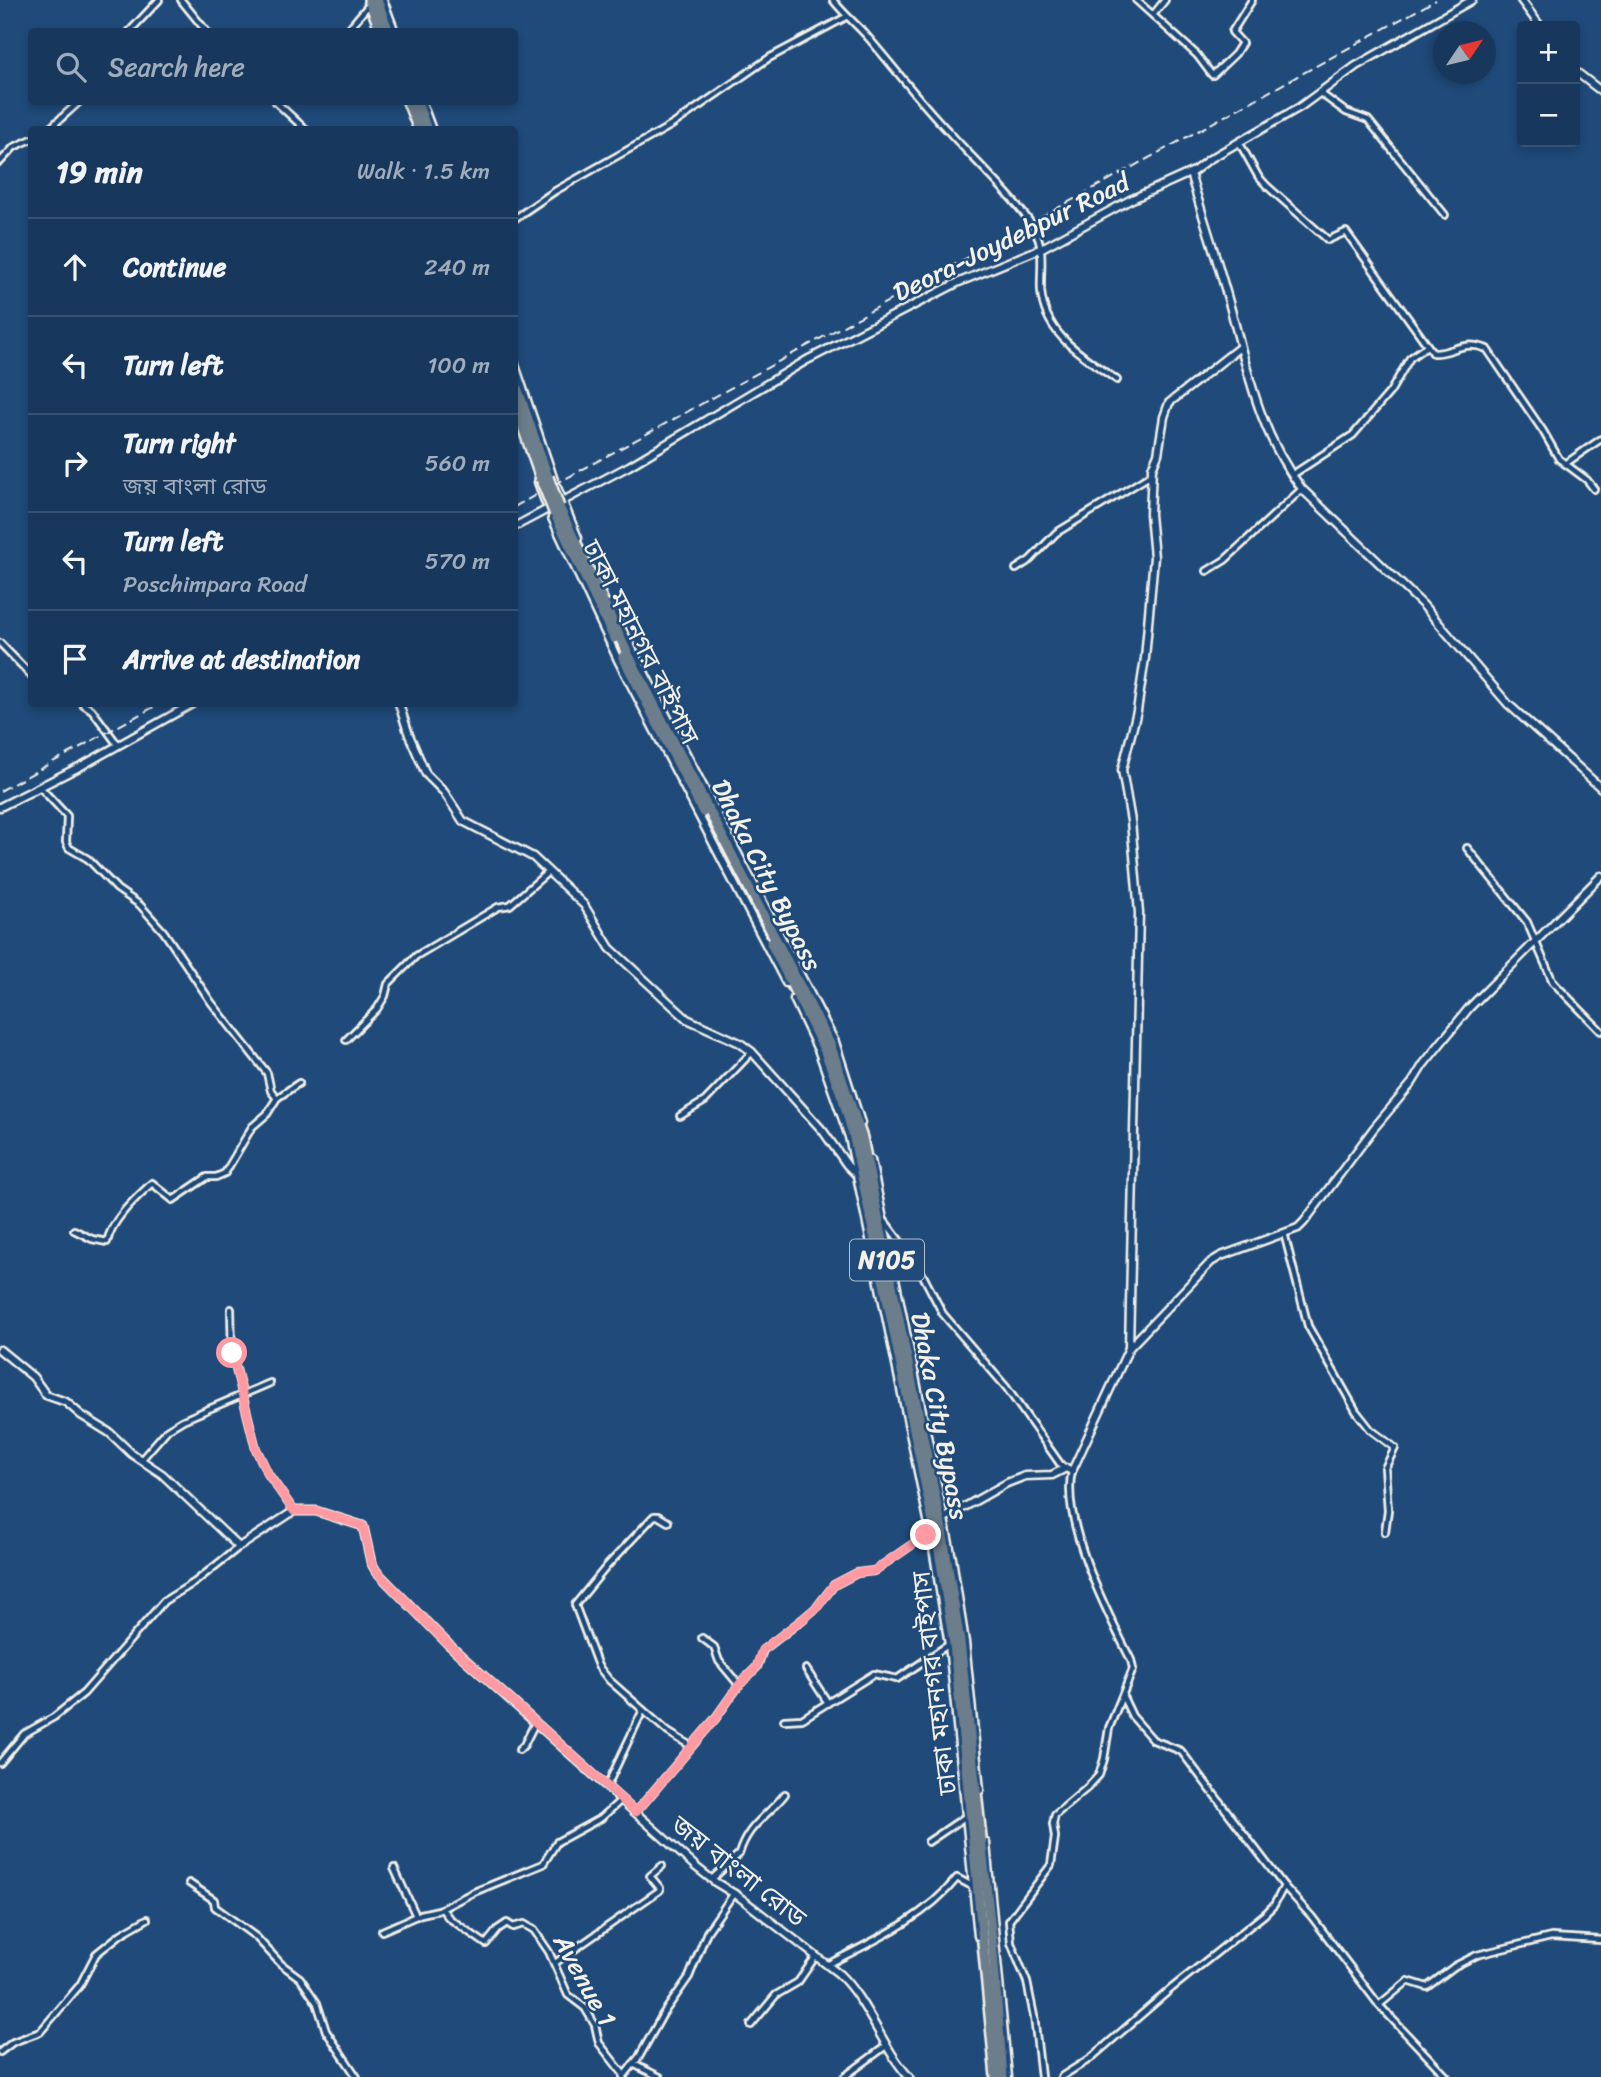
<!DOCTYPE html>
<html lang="en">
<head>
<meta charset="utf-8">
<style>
	:root { --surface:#17385c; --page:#203f62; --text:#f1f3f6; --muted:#9eacbb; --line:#365272 }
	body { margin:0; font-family:Sriracha,"Noto Sans Bengali",sans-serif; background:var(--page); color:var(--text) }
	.controls { position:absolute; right:21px; top:21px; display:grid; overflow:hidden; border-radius:7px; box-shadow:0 4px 10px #0003 }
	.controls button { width:63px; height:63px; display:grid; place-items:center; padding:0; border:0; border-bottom:2px solid var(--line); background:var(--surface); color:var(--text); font:35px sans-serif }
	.compass { position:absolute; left:1433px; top:21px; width:63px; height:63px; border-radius:50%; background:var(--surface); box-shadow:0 4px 10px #0003; rotate:55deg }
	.stop { position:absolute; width:21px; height:21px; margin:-16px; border:5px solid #ff9aa2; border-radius:50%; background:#fff }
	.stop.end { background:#ff9aa2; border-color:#fff; box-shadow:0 2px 7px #0008 }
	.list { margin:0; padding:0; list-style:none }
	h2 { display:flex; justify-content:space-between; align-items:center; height:91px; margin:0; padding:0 28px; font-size:30px }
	h2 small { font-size:23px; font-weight:400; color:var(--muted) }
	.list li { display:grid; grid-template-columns:46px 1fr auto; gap:21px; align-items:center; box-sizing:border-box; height:98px; padding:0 28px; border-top:2px solid var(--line) }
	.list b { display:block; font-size:26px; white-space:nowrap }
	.list p { margin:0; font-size:23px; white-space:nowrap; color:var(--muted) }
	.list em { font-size:23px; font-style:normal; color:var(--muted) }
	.icon { flex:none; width:38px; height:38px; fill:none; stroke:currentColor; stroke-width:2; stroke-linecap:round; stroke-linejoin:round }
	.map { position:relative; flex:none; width:1601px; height:2077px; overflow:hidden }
	.search { position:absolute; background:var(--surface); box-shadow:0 4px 10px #0003; left:28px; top:28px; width:490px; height:77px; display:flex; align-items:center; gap:18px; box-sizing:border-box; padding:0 24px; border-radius:7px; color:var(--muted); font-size:26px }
	.panel { position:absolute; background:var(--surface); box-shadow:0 4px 10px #0003; left:28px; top:126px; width:490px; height:581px; border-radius:7px }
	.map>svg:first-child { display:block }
</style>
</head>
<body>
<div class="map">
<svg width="1601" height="2077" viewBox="0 0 1601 2077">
	<rect width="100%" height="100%" fill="#1f4a7a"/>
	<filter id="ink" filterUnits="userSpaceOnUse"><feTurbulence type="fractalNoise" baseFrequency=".0143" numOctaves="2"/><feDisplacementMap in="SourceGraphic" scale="14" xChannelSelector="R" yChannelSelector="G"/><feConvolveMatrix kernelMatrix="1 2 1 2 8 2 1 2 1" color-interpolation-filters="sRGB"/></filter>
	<g filter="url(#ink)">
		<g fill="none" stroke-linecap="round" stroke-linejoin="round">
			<defs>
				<g id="street">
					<polyline points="181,0 207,32"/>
					<path d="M833,0C843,13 855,23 866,35C894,67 919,101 949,132C975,161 1004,187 1028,219C1047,245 1040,261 1041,290C1044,336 1085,357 1117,380"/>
					<polyline points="1136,0 1197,55 1212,75"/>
					<polyline points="1153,15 1165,0"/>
					<polyline points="129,32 159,0"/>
					<polyline points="346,32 367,7"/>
					<polyline points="1213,75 1235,54 1242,43 1232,32 1252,0"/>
					<polyline points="1320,93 1346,112 1368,120 1445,215"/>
					<polyline points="276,102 306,130"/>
					<polyline points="48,130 79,102"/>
					<path d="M1239,142L1258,176L1267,186L1328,240L1346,232L1433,353C1453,354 1462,339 1487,349L1543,431L1559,459L1587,480L1594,489"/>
					<polyline points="0,162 14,147 32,139"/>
					<polyline points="514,219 555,191 672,125 769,58 846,17"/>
					<polyline points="1565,464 1601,439"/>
					<polyline points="1292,475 1353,435 1390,392 1410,358 1427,346"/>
					<polyline points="1016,569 1030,560 1056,533 1151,475"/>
					<polyline points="1207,571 1225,560 1302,489"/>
					<polyline points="0,643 32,676"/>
					<polyline points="83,704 92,710 118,745"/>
					<polyline points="40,787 67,816 66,842 69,848 88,859 117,889 140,905 164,932 211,1002 267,1073 271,1091 277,1098"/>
					<polyline points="1467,848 1527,922 1553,982 1601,1031"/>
					<polyline points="346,1040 377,1009 385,996 388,984 416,956 498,907 510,905 548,872"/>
					<polyline points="680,1116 705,1101 752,1052"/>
					<polyline points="884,1220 917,1264 943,1314 1006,1387 1063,1468"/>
					<path d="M74,1230L92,1239L107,1242C112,1219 135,1199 152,1183L173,1200L207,1177H216L225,1173L252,1127L267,1114L277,1098L299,1083"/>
					<polyline points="1284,1233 1308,1326 1356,1411 1371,1430 1395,1448 1385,1468 1388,1510 1385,1532"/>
					<polyline points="231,1309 232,1353 256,1449 268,1474 294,1511"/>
					<polyline points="141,1460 168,1429 183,1420 270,1383"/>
					<polyline points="668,1522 658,1516 654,1516 607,1566 575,1605 598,1666 609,1680 668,1732 691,1746"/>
					<polyline points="702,1638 714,1647 719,1661 739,1685"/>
					<polyline points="806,1669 828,1703"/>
					<polyline points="1123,1697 1132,1716 1153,1740 1181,1751 1284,1886 1312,1917 1379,2005"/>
					<polyline points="784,1720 802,1719 874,1674 897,1679 948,1645"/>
					<polyline points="519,1750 524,1745 535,1723"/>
					<polyline points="0,1763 24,1734 54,1717 84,1693 164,1601 195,1582 239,1547"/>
					<polyline points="607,1786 643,1710"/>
					<polyline points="636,1812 715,1719 739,1685 757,1667 763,1650 803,1619 817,1607 834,1585 857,1573 874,1571 926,1535 930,1530"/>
					<polyline points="928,1842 965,1817"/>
					<polyline points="394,1868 416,1916"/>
					<path d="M712,1879L739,1854C748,1824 767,1817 785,1794"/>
					<polyline points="189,1883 214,1900 215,1907 256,1937 281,1964 300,1978 317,2003 326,2031 357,2077"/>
					<polyline points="442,1909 449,1918 486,1944 498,1929 507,1923 513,1927 524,1924 534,1930 549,1952 568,1995 585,2008 595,2025 599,2043 624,2075"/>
					<polyline points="382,1931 421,1914 439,1910 474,1892 543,1864 557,1842 601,1818 621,1800"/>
					<polyline points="555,1963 660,1890 660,1888 650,1876 662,1866"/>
					<path d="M827,1965C873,1941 924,1919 957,1878L972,1886"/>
					<polyline points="751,2025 776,1995 798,1982 816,1956"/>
					<polyline points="0,2052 13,2042 40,2032 80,1985 96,1954 121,1934 147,1919"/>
					<polyline points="633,2064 660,2077"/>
					<polyline points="623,2077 639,2057 663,2014 689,1977 707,1932 734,1893"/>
					<polyline points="844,2077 886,2046"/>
					<path d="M1041,2077L1034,2016L1027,1982L1011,1943L1009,1921L1051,1865L1055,1837L1053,1824L1055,1815L1087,1788L1099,1775L1104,1759L1109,1728L1133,1669L1131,1660C1108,1614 1060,1521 1072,1471"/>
					<polyline points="1061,2077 1091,2058 1172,1988 1265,1914 1274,1905 1284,1886"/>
					<polyline points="1447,2077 1379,2005 1408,1981 1427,1987 1455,1966 1477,1955 1551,1937 1601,1940"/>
				</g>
				<g id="secondary">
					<polyline points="383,0 395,32"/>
					<polyline points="1521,0 1540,26"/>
					<polyline points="1575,71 1601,91"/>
					<polyline points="422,103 432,130"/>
					<path d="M1190,173C1203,217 1218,262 1230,306C1248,372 1259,433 1302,489L1423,605L1508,704L1601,788"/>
					<polyline points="514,362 554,480 578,538"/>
					<polyline points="538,482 546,504"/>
					<polyline points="552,518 618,660 786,983"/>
					<polyline points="514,527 629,466 807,360 957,283 1042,248 1130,200 1194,171 1208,160 1300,107 1356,66 1472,0"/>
					<polyline points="609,604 835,1042 861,1123"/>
					<polyline points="399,704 409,735 426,774 444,792 463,821 533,857 584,905 610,948 687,1019 740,1043 752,1052 823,1131 847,1165 856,1174"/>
					<polyline points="0,807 83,765 192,704"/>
					<polyline points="794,999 819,1052 849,1137 930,1530 949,1645 978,1936"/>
					<polyline points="871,1160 952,1558 965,1642 980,1790"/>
					<polyline points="1129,1348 1139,913 1131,821 1122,770 1137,711 1145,658 1154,557 1150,514 1152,468 1158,454 1164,417 1169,403 1240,347"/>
					<path d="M0,1350L33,1377L46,1395L66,1402L81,1415L110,1433L132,1454L162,1474L239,1547L294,1511H316L363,1526L371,1562L376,1571L448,1644L696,1867L715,1882L738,1896L839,1974C869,2003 881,2046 909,2077"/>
					<polyline points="945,1518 1007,1483 1025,1476 1052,1475 1066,1468 1072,1471 1129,1348 1211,1262 1221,1256 1298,1228 1304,1222 1374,1128 1412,1083 1423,1065 1469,1008 1601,876"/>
					<polyline points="986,1843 1008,2077"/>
				</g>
				<g id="highway">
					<polyline points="369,0 381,32"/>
					<polyline points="377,0 389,32"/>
					<polyline points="408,102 419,130"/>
					<polyline points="417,102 427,130"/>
					<polyline points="514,379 548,477"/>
					<polyline points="514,401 541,479"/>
					<polyline points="559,507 625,648 830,1044 862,1138 942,1530 960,1642 992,1940 1003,2077"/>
					<polyline points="554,512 614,638"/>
					<polyline points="623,657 703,812"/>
					<polyline points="771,943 824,1049 843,1099 854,1138 940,1556 954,1644 996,2077"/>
				</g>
			</defs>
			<!-- street casing -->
			<use href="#street" stroke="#f4f1e8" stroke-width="10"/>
			<!-- secondary casing -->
			<use href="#secondary" stroke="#f4f1e8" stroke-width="11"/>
			<!-- highway casing -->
			<use href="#highway" stroke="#f4f1e8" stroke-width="14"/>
			<!-- street -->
			<use href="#street" stroke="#1f4a7a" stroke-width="4.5"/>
			<!-- secondary -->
			<use href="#secondary" stroke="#1f4a7a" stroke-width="6"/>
			<!-- highway -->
			<use href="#highway" stroke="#6c7d8b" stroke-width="9"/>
			<!-- rail -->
			<g stroke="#f4f1e8" stroke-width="2" stroke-dasharray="10 5" stroke-linecap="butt">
				<polyline points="514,507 1436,0"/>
				<polyline points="0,791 159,704"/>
			</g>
			<defs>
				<g id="highway-bridge">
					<polyline points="548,477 559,507"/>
					<polyline points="541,479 554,512"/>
				</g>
			</defs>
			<!-- highway-bridge casing -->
			<use href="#highway-bridge" stroke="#f4f1e8" stroke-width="14" stroke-linecap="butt"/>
			<!-- highway-bridge -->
			<use href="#highway-bridge" stroke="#6c7d8b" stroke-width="9"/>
		</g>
	</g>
	<g fill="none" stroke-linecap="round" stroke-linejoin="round" filter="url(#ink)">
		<!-- route -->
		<polyline stroke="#ff9aa2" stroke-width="9" points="232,1353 256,1449 268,1474 294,1511 316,1511 363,1526 371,1562 376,1571 448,1644 636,1812 715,1719 739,1685 756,1668 762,1650 803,1619 817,1607 834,1585 857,1573 874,1571 926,1535"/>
	</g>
	<g text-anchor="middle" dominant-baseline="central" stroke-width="5" stroke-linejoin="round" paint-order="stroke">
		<!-- shield labels -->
		<rect fill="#1f4a7a" stroke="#b4bfc7" stroke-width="2" x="850" y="1239.5" width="74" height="41" rx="5"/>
		<g font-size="24" font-weight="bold" fill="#f4f1e8">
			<text x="887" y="1260">N105</text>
		</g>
		<!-- street labels -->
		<g font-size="26" fill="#f4f1e8" stroke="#1f4a7a">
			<text transform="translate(1011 237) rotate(-26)">Deora-Joydebpur Road</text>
			<text transform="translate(641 642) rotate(63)">ঢাকা মহানগর বাইপাস</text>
			<text transform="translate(767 875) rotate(63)">Dhaka City Bypass</text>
			<text transform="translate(940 1416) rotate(79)">Dhaka City Bypass</text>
			<text transform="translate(934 1683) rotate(-97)">ঢাকা মহানগর বাইপাস</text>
			<text transform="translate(739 1871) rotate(38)">জয় বাংলা রোড</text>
			<text transform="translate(585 1980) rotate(61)">Avenue 1</text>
		</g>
	</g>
</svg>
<div class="controls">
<button>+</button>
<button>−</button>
</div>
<svg class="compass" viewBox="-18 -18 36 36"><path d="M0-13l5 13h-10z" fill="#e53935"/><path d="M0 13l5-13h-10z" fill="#9eacbb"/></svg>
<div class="stop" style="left:232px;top:1353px"></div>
<div class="stop end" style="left:926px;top:1535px"></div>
<div class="search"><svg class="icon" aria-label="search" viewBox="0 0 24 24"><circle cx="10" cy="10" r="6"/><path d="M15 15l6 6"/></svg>Search here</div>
<section class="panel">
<h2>19 min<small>Walk · 1.5 km</small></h2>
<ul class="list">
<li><svg class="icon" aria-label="ahead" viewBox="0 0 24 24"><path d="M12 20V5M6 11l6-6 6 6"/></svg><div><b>Continue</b></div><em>240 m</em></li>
<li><svg class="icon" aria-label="left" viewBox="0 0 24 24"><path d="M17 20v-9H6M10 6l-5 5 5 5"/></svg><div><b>Turn left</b></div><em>100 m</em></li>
<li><svg class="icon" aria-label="right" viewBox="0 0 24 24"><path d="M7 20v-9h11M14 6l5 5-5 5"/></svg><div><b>Turn right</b><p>জয় বাংলা রোড</p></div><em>560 m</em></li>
<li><svg class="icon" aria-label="left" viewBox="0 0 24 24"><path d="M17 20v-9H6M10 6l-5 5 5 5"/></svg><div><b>Turn left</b><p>Poschimpara Road</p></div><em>570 m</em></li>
<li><svg class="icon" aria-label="arrive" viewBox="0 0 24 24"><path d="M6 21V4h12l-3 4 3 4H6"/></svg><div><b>Arrive at destination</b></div></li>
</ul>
</section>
</div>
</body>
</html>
